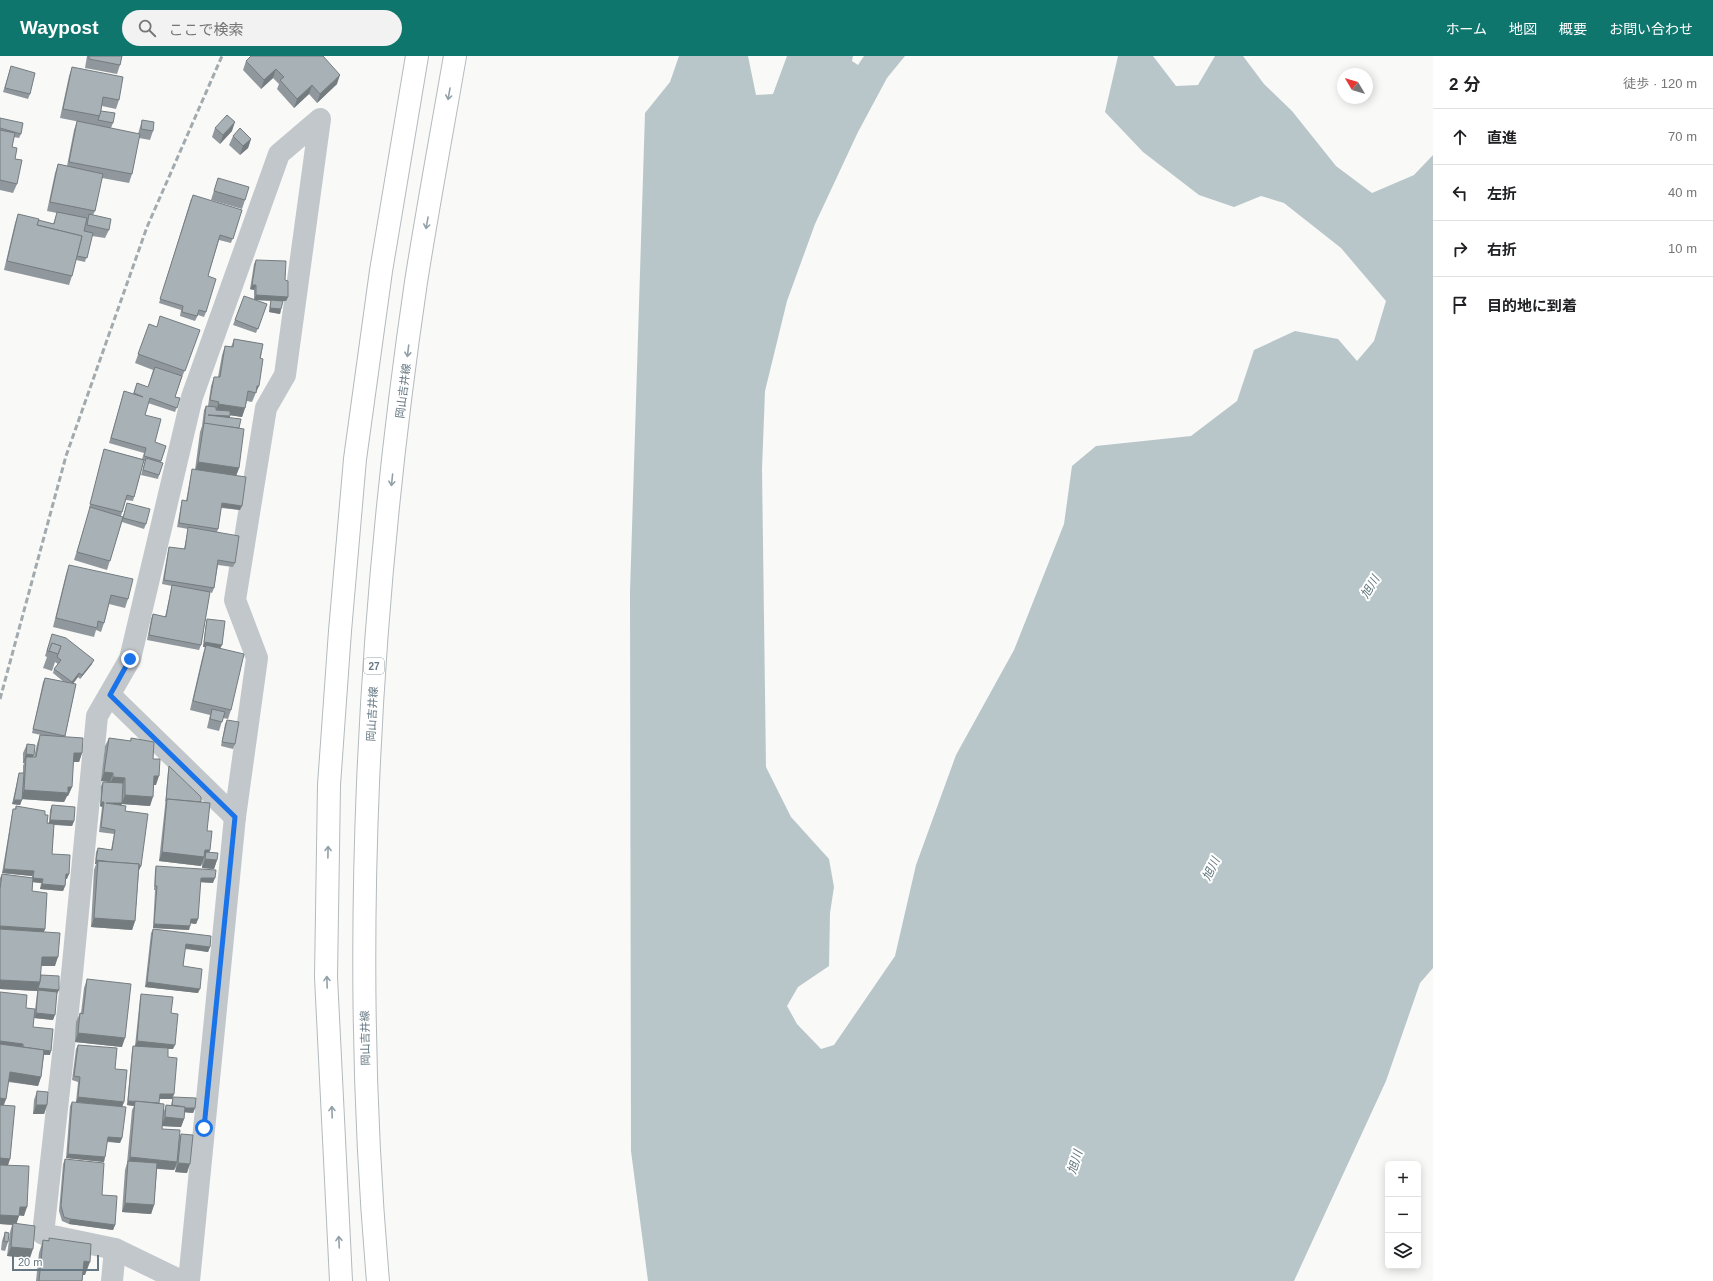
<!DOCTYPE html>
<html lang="ja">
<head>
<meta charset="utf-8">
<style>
	:root { --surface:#fff; --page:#f2f2f2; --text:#202124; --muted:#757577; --line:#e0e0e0; --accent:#0f766e }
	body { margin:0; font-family:Helvetica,"Noto Sans JP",sans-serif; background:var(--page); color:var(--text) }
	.controls { position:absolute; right:12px; bottom:12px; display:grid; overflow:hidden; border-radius:6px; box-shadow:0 2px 10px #0003 }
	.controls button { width:36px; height:36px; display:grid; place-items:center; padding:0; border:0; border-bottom:1px solid var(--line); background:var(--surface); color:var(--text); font:20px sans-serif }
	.compass { position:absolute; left:1337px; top:12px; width:36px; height:36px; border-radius:50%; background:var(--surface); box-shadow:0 2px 10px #0003; rotate:308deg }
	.scale { position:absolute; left:12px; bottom:10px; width:87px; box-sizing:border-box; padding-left:4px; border:2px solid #647782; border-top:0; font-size:11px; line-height:14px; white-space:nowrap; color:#647782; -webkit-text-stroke:3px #fff; paint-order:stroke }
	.stop { position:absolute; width:12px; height:12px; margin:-9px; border:3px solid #1a73e8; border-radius:50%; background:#fff }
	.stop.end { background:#1a73e8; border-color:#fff; box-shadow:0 1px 4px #0008 }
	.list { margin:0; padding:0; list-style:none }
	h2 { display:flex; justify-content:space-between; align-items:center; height:52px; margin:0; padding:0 16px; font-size:17px }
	h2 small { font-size:13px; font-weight:400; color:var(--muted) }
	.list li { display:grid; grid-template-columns:26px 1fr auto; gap:12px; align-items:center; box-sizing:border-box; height:56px; padding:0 16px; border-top:1px solid var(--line) }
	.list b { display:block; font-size:15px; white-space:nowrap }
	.list em { font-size:13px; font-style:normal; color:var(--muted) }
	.icon { flex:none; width:22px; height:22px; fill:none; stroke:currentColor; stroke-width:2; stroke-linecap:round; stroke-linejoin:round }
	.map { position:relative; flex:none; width:1433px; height:1225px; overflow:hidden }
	header { display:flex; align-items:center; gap:24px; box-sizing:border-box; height:56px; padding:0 20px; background:var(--accent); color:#fff }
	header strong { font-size:19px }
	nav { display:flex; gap:22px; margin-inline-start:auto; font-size:14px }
	.search { width:280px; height:36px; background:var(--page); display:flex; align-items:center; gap:10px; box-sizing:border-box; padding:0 14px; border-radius:22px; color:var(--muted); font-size:15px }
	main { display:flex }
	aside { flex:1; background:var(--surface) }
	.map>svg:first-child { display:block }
</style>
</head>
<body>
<header>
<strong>Waypost</strong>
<div class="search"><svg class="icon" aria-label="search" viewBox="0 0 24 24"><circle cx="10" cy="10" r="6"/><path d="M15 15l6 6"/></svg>ここで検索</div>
<nav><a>ホーム</a><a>地図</a><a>概要</a><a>お問い合わせ</a></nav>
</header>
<main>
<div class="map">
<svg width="1433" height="1225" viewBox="0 0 1433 1225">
	<rect width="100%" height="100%" fill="#f9f9f7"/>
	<!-- water -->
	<polygon fill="#b8c6c9" points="679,0 748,0 756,39 773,38 787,0 853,0 852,5 858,9 864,0 905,0 887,22 858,76 815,168 787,245 765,335 762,413 766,711 791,761 829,803 834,831 830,857 829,910 798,931 787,950 797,968 821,993 834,989 895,900 916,809 956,699 1014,594 1064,468 1072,410 1096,390 1191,380 1237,345 1254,294 1295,275 1338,283 1357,305 1374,285 1386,245 1341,192 1284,147 1261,140 1234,151 1199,139 1143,96 1105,56 1118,0 1153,0 1176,30 1198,29 1215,0 1243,0 1264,28 1292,55 1336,110 1372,137 1414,119 1433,99 1433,912 1420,927 1386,1025 1294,1225 648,1225 631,1095 630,536 645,57 670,26"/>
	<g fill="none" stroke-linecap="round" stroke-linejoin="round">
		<defs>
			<g id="primary">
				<polyline points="341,1225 326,921 329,729 340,575 355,403 381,215 417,0"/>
				<path d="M378,1225C349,896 368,552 416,226C428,150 442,75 455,0"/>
			</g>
		</defs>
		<!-- primary casing -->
		<use href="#primary" stroke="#b4babd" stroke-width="24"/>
		<!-- street -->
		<g stroke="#c2c7cb" stroke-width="22">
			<polyline points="110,639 235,761"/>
			<polyline points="115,1193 181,1225"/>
			<polyline points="112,1225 115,1193 43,1178 72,918 97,660 130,603 192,341 279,98 320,63 285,319 266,352 235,544 257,602 235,761 189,1225"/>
		</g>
		<!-- primary -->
		<use href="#primary" stroke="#fff" stroke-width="22"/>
		<!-- rail -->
		<polyline stroke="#a1aaaf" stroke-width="3" stroke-dasharray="6 3" stroke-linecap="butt" points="0,643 66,400 147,171 222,0"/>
	</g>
	<!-- wall -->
	<g fill="#90989d">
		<polygon points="87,0 122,0 120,9 117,18 85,12"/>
		<polygon points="246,5 337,28 317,47 309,38 294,52 277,33 279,28 273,22 261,33 243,14"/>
		<polygon points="11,10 30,38 28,43 3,36"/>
		<polygon points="72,11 119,44 116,53 102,50 101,55 113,67 111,72 60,62 69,20"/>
		<polygon points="0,62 21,78 19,82 14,81 12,91 15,103 17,128 13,137 0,134"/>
		<polygon points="142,64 153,75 150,84 139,82 132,118 129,127 102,122 95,155 93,159 109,174 105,182 92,180 85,206 76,204 72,220 69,229 4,214 15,167 18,158 38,164 53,168 57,157 47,155 55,117 58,108 67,110 74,74 77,65 138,78"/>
		<polygon points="215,72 232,75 220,88 212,81"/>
		<polygon points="233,80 251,83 248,92 240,99 229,89"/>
		<polygon points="218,122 245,144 242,153 211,144"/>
		<polygon points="191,143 242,154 231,187 219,184 208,220 206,256 204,261 198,259 195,265 180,260 181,254 159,247"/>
		<polygon points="256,204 285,224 288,241 286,245 282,245 281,253 280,258 269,256 270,248 271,245 255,244 267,248 256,277 233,269 244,240 254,244 254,234 250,233 254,208"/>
		<polygon points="149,268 157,271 200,274 181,324 175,341 180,342 175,356 148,347 145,359 155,386 166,390 161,406 159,419 158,423 141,419 145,405 144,405 133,445 126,444 121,460 123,461 127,447 146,468 144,473 122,466 107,514 74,504 90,453 89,452 104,393 142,403 144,397 109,387 124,335 133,338 137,327 148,331 153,314 135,307"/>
		<polygon points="234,283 263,288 255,339 252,346 247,345 245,352 242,361 230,359 230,362 239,372 239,412 236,420 240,454 221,452 218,473 217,476 235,507 233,511 218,509 214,532 212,537 210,536 201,589 199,594 147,584 151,563 153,558 165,561 171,534 172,530 162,528 168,495 169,491 184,493 188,473 177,471 181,449 182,444 186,445 191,418 192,413 195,414 200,376 202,370 204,354 206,350 208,350 211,330 214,321 218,321 222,299 225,290 231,291"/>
		<polygon points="69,509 128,543 125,552 109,548 104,567 101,576 96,574 94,581 53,571 66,518"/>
		<polygon points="207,563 220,593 231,654 228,663 223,662 219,675 207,672 210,659 190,654 203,598 205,591 203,591 206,567"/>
		<polygon points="52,578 92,608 80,623 78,621 73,628 76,628 65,681 82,697 79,706 73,706 72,731 68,740 67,740 64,746 22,743 20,749 12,748 18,721 19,717 23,717 23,710 24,707 23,707 23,697 27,688 33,701 34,701 37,688 40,679 41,679 32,677 43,626 45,622 64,626 53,617 54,613 58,608 55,606 52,615 43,612 47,601 45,600"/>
		<polygon points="227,664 235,688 233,693 221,690 225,668"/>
		<polygon points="109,682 130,685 131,682 153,703 156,729 154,729 150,750 122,748 121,749 125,755 141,810 139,814 135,865 132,874 91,871 94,814 96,808 95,808 96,796 98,792 111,794 114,778 99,776 102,751 100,750 101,730 103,726 110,726 101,725 105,690"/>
		<polygon points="169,710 201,746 210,794 209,796 217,804 214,813 202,812 202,806 201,810 159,805 165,750 168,715"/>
		<polygon points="52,749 74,765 72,770 54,769 52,798 67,823 66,823 65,830 63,835 40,833 41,827 33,826 32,835 45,873 44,876 55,910 41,910 41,919 59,934 57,937 53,964 34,962 37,937 37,935 0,933 0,822 2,818 32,822 32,820 2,817 12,758 13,753 15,753 16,750 45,759 47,767 49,767 50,754"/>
		<polygon points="156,810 213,827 200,826 198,863 196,868 190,867 189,874 153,872 155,834 154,834 155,814"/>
		<polygon points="153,873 210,891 208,896 185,893 183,910 198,937 145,931 151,877"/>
		<polygon points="87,923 122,991 75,986 76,966 80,957 81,957 84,932"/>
		<polygon points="0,936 26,952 33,971 50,999 44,999 41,1021 38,1030 8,1026 6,1043 4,1049 10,1103 8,1109 24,1160 19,1159 16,1168 30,1202 7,1200 10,1176 12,1169 0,1168"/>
		<polygon points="141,938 171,957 173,993 168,993 168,1001 174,1038 172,1043 159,1043 159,1047 164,1055 166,1049 171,1049 173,1041 195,1052 193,1057 184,1056 184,1063 181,1071 162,1070 162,1073 179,1083 181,1078 187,1117 175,1116 176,1111 174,1114 157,1113 154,1149 151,1158 122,1156 125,1114 127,1107 132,1054 134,1050 127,1049 132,994 133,990 135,990 140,942"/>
		<polygon points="78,989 115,1013 124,1046 122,1051 76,1046 78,1026 72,1024 76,993"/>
		<polygon points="37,1035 47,1049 44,1058 33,1058 34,1044"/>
		<polygon points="72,1046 122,1082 120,1087 107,1086 104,1106 66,1102 70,1050"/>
		<polygon points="65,1103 102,1139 115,1169 113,1174 69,1168 62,1165 59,1155 63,1108"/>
		<polygon points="5,1176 8,1186 5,1195 1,1194 2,1185"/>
		<polygon points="49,1182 85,1219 83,1219 82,1225 36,1225 39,1197 43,1184 49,1184"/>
	</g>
	<!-- shaded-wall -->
	<g fill="#757c7f">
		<polygon points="276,13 273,22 261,33 264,24"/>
		<polygon points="340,19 337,28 317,47 320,38"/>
		<polygon points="312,29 309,38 294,52 297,43"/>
		<polygon points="235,66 232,75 220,88 223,79"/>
		<polygon points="251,83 248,92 240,99 243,90"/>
		<polygon points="252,229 256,229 254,234 250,233"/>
		<polygon points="256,239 288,241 286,245 254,244"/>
		<polygon points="270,252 281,253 280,258 269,256"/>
		<polygon points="257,330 259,330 255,339 256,337"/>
		<polygon points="218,348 245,352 242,361 215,357"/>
		<polygon points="208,359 230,360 229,364"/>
		<polygon points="198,406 239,412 236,420 195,415"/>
		<polygon points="222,447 242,450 240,454 220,451"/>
		<polygon points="204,586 222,589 220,593 203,591"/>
		<polygon points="94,604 92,608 80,623 82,619"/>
		<polygon points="79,617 78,621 70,631 72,626"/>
		<polygon points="74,697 82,697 79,706 71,706"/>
		<polygon points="26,698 34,699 31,708 26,701 24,707 23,707"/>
		<polygon points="104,716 113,717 110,726 101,725"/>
		<polygon points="154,720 159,720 156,729 151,729"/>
		<polygon points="113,721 125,722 122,731 109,730"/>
		<polygon points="68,731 72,731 68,740 67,740 64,746 21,743 24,734"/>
		<polygon points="125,739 153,741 150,750 122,748 120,751 106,747 122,747"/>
		<polygon points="14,744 22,744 20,749 12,748"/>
		<polygon points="101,746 104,746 102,751 100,750"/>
		<polygon points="50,764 74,765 72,770 48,768"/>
		<polygon points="205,794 210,794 207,803 217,804 214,813 202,812 205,803 206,796 201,810 159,805 162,796"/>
		<polygon points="96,804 141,810 139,814 97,809 98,805 96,808 95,808"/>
		<polygon points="4,813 34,815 32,820 2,817"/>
		<polygon points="66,818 69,818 67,823 64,823"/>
		<polygon points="33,822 43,823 41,827 31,826"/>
		<polygon points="201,822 215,822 213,827 199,826"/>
		<polygon points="42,828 65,830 63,835 40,833"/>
		<polygon points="94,862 135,865 132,874 91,871"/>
		<polygon points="191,863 198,863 196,868 189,867"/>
		<polygon points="154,868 190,870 189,874 153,872"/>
		<polygon points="0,870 45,873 43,877 0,875"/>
		<polygon points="186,888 210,891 208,896 184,892"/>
		<polygon points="42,901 58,901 55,910 39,910"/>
		<polygon points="0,924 40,926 37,935 0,933"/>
		<polygon points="147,926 200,933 198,937 145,931"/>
		<polygon points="38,932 59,934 57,938 38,934 37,937"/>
		<polygon points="36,957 55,959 53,964 34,962"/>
		<polygon points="78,977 125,982 122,991 75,986"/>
		<polygon points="0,985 23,988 21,992 0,990"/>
		<polygon points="137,985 175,989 173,993 135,990"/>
		<polygon points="23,992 51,995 50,999 21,996"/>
		<polygon points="10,1016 41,1021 38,1030 7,1025"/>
		<polygon points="160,1038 174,1038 172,1043 158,1043"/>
		<polygon points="78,1041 124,1046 122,1051 76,1046"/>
		<polygon points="0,1042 6,1043 2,1052 0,1052"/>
		<polygon points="128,1045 135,1046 134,1050 127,1049"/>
		<polygon points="36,1049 47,1049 44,1058 33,1058"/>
		<polygon points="172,1051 195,1052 193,1057 171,1055"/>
		<polygon points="165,1061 184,1063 181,1071 161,1070"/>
		<polygon points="108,1081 122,1082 120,1087 106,1085"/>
		<polygon points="68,1098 105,1101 104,1106 66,1102"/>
		<polygon points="130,1101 177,1106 174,1114 128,1110 128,1108"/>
		<polygon points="0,1102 10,1103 7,1112 0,1111"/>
		<polygon points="178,1107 190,1108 187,1117 175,1116"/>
		<polygon points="125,1147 154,1149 151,1158 122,1156"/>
		<polygon points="20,1151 27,1151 24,1160 17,1159"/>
		<polygon points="0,1159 19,1160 16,1169 0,1168"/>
		<polygon points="70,1163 115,1169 113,1174 69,1168"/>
		<polygon points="11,1191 33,1193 30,1202 7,1200"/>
		<polygon points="84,1205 90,1206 85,1219 79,1219"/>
	</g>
	<!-- building -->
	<g fill="#a7b1b6" stroke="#757c7f">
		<polygon points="89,0 122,0 120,9 89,3"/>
		<polygon points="251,0 323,0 340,19 320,38 312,29 297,43 280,24 284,21 276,13 264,24 246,5"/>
		<polygon points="11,10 35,17 30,38 5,32"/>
		<polygon points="72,11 123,21 119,44 103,41 100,60 63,53"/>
		<polygon points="101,55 115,57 113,67 98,64"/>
		<polygon points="227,59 235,66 223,79 215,72"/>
		<polygon points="0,62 23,67 21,78 0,72"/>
		<polygon points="142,64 154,66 153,75 141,73"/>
		<polygon points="77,65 140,78 132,118 69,106"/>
		<polygon points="240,72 251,83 243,90 233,80"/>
		<polygon points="0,74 15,77 12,91 17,92 15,103 22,104 17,128 0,124"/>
		<polygon points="58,108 103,118 95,155 50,146"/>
		<polygon points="218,122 249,131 245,144 214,135"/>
		<polygon points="193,139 242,154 233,183 220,179 208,220 216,223 206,256 199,254 197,260 182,256 183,250 160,243"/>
		<polygon points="57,156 87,162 84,175 93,177 87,202 77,200 82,180 37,169 38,164 54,168"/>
		<polygon points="18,158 39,163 37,169 82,180 72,220 7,205"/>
		<polygon points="89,158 111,163 109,174 87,169"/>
		<polygon points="256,204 286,205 285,224 288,225 288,241 256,239 256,229 252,229"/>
		<polygon points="244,240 267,248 258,273 235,264"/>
		<polygon points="271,244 283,245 281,253 270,252"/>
		<polygon points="160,260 200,274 185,315 138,298 149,268 157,271"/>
		<polygon points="234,283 263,288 260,302 263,303 259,330 257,330 256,337 248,335 245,352 218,348 219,346 210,344 214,321 220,321 225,290 233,291"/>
		<polygon points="155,311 182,320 175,341 180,342 177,352 150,342 145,359 161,363 155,386 166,390 161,405 144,400 146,392 111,382 124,335 143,341 134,337 137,327 148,331"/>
		<polygon points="206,350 216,351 216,354 230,355 230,360 208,359 241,363 239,372 204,368"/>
		<polygon points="204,367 244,373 239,412 198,406"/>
		<polygon points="104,393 144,404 134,441 127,439 122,456 90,448"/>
		<polygon points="146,402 163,407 159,419 143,414"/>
		<polygon points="192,413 246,421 242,450 222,447 218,473 179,467 182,444 187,445"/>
		<polygon points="127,447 150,453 146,468 123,462"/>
		<polygon points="90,451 123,461 110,505 77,496"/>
		<polygon points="188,471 239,480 235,507 218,504 214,532 164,524 169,491 185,493"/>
		<polygon points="69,509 133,523 128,543 111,539 104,567 98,565 97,572 56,562"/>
		<polygon points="172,529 210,536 201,589 149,579 153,558 166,561"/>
		<polygon points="207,563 225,565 222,589 204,586"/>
		<polygon points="52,578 66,582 94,604 82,619 79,617 72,626 54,613 61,604 57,601 61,590 52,587 49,596 47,595"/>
		<polygon points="52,587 61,590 58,598 49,595"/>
		<polygon points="206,589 244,598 231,654 193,645"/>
		<polygon points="45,622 76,628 65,680 33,673"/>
		<polygon points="212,653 225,656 222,666 210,663"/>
		<polygon points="227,664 239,666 235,688 222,686"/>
		<polygon points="40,679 83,682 82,697 74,697 72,731 68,731 68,737 24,734 26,701 36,701"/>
		<polygon points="109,682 131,685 131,682 154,686 153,703 160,703 159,720 154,720 153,741 125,739 125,722 113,721 113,717 104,716"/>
		<polygon points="27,688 35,689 34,699 26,698"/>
		<polygon points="169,710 201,741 201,746 167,743 166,745"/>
		<polygon points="19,717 24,717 22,744 14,744"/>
		<polygon points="103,726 123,727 122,747 106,747 126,750 125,755 148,758 141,810 139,810 139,808 112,806 96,804 98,792 112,794 115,774 101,771 104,746 101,746"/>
		<polygon points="167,743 210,747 207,775 212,775 210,794 205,794 204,801 162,796"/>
		<polygon points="52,749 75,751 74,765 50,764"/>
		<polygon points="16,750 45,755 45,759 48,759 47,767 54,768 52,798 70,799 69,818 66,818 65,830 42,828 43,823 33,822 34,815 4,813 13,753 16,753"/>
		<polygon points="206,796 218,797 217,804 205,803"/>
		<polygon points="98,805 139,808 135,865 94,862"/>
		<polygon points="156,810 216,814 215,822 201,822 198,863 191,863 190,870 154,868 157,830 155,830"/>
		<polygon points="2,818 33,822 32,835 47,837 45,873 0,870 0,833"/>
		<polygon points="0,873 60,877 58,901 42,901 40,926 0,924"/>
		<polygon points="153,873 211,880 210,891 186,888 183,910 202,913 200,933 147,926"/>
		<polygon points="41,919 59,920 59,934 38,932 40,926"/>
		<polygon points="87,923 131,928 125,982 78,977 80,957 83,958"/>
		<polygon points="38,934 57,936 55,959 36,957"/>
		<polygon points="0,936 27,939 26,952 35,953 33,971 53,973 51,995 23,991 23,988 0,985"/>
		<polygon points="141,938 173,941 171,957 178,958 175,989 137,985"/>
		<polygon points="0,988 44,994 41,1021 10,1016 6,1043 0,1042"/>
		<polygon points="78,989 117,992 115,1013 127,1014 124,1046 78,1041 80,1021 74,1020"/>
		<polygon points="133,990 168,992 168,1001 177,1002 174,1038 160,1038 159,1047 128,1045"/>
		<polygon points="37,1035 48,1036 47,1049 36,1049"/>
		<polygon points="173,1041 196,1042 195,1052 185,1052 185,1051 172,1049"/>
		<polygon points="135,1045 164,1048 162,1073 180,1074 177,1106 130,1101"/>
		<polygon points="72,1046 126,1051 122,1082 108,1081 105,1101 68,1098"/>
		<polygon points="0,1049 15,1050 10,1103 0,1102"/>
		<polygon points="166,1049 185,1051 184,1063 165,1061"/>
		<polygon points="181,1078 193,1079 190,1108 178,1107"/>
		<polygon points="65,1103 104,1107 102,1139 117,1140 115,1169 70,1163 64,1161 61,1150"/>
		<polygon points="128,1105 157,1107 154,1149 125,1147"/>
		<polygon points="0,1109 29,1110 27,1151 20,1151 19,1160 0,1159"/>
		<polygon points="13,1167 35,1170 33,1193 11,1191"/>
		<polygon points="5,1176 9,1177 8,1186 4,1185"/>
		<polygon points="49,1182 91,1188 90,1206 84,1205 82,1225 39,1225 43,1184 49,1185"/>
	</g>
	<!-- one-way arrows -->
	<defs><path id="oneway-shaft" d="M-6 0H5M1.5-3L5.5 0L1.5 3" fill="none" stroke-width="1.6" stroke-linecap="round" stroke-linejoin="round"/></defs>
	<g stroke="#92a0a8">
		<use href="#oneway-shaft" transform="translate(449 38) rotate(100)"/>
		<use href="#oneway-shaft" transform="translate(427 167) rotate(100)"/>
		<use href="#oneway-shaft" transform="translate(408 295) rotate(97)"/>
		<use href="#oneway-shaft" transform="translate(392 424) rotate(96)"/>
		<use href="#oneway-shaft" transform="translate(328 796) rotate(-89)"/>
		<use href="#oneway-shaft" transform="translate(327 926) rotate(-92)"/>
		<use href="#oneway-shaft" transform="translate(332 1056) rotate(-92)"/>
		<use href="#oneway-shaft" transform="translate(339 1186) rotate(-93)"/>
	</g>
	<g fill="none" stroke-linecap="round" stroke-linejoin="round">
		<!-- route -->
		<polyline stroke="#1a73e8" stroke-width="5" points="130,603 110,639 235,761 204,1072"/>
	</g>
	<g text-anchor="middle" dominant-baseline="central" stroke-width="4" stroke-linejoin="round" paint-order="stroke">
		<!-- shield labels -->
		<rect fill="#fff" stroke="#92a0a8" stroke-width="1" x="364" y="602" width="20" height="16" rx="3"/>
		<g font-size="10" font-weight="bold" fill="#647782">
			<text x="374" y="610">27</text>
		</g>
		<!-- street labels -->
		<g font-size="11" fill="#647782" stroke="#fff">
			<text transform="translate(403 335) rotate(-83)">岡山吉井線</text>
			<text transform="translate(372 658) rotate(-87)">岡山吉井線</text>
			<text transform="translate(365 982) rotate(-91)">岡山吉井線</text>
		</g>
		<!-- water labels -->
		<g font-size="12" font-style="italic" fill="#5f767c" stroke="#fff">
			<text transform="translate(1370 531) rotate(-59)">旭川</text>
			<text transform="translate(1211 813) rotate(-65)">旭川</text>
			<text transform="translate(1075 1106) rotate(-73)">旭川</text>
		</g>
	</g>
</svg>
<div class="controls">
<button>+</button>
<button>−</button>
<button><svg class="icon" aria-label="layers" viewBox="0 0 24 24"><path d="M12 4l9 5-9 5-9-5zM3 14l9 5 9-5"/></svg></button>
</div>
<svg class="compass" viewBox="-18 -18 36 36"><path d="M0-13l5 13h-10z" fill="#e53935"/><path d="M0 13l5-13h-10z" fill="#757577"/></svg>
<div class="scale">20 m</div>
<div class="stop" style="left:204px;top:1072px"></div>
<div class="stop end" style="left:130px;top:603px"></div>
</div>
<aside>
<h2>2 分<small>徒歩 · 120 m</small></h2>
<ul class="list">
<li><svg class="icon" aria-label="ahead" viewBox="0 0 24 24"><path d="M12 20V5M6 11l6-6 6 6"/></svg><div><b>直進</b></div><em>70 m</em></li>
<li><svg class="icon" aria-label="left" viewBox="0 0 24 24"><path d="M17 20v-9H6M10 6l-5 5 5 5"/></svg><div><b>左折</b></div><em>40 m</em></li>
<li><svg class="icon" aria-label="right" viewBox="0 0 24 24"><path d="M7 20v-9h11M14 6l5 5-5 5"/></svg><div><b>右折</b></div><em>10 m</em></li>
<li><svg class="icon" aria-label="arrive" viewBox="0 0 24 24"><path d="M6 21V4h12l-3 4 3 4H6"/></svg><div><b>目的地に到着</b></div></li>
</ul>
</aside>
</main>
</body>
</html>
